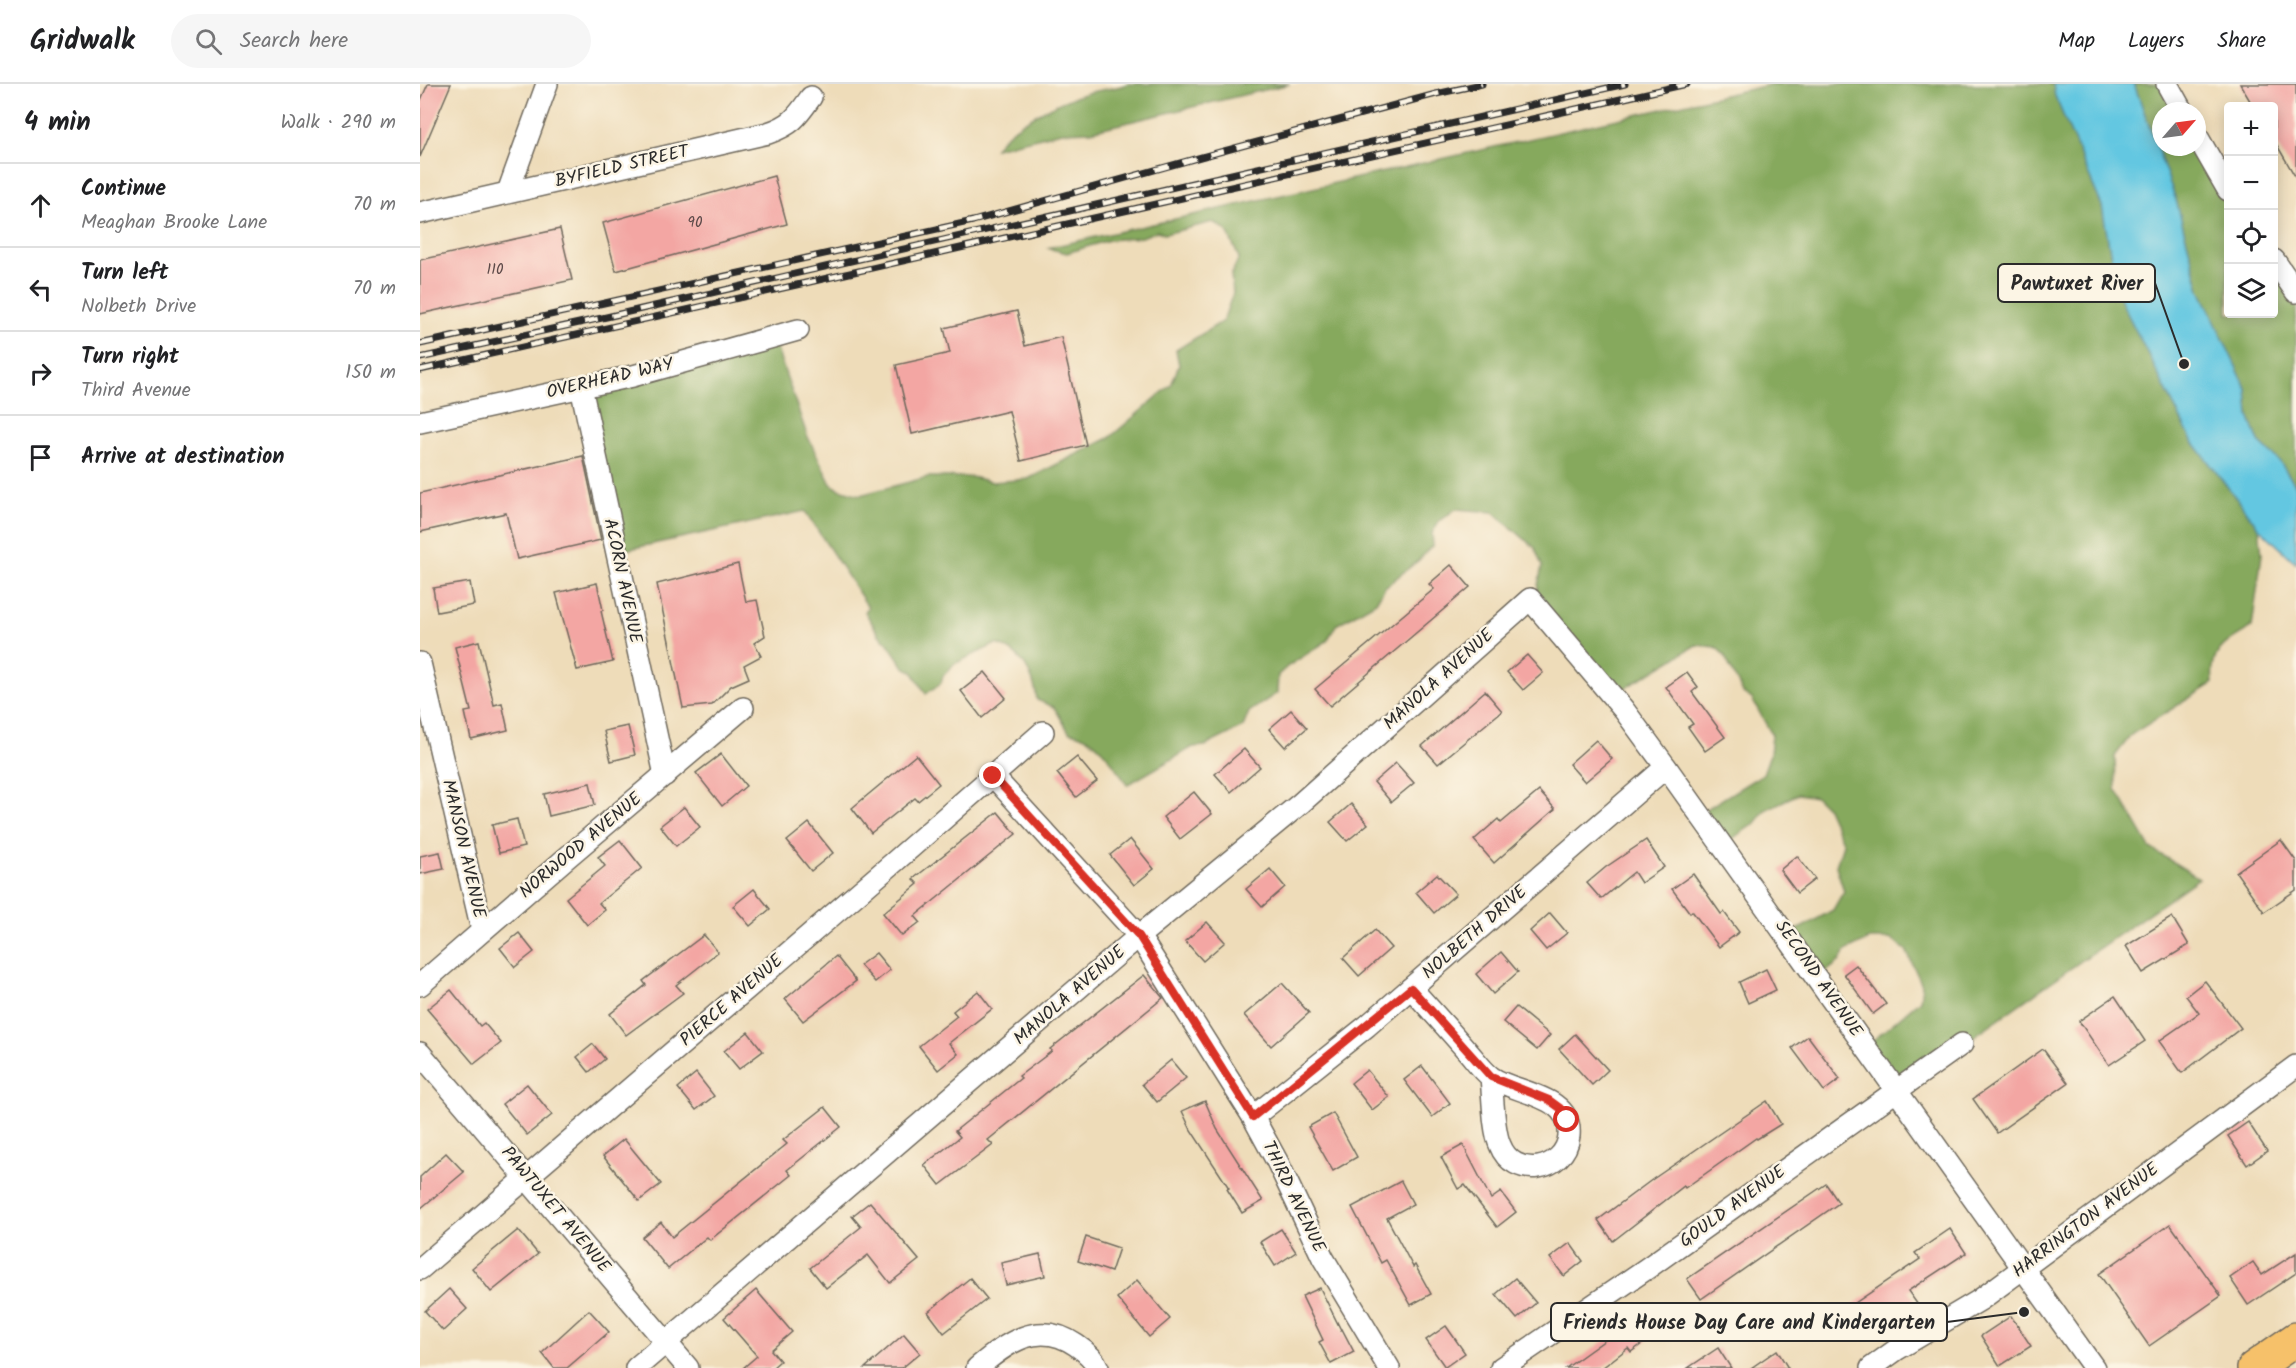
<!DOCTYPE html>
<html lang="en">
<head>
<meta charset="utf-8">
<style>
	:root { --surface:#fff; --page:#f6f6f6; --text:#202124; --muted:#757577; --line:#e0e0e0 }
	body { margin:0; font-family:Kalam,sans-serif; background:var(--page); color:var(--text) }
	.controls { position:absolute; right:18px; top:18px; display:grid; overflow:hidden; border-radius:6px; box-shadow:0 3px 15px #0003 }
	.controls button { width:54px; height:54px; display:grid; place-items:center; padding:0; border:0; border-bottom:2px solid var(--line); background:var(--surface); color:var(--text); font:30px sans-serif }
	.compass { position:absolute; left:1732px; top:18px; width:54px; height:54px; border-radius:50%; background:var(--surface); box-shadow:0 3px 15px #0003; rotate:62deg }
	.stop { position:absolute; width:18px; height:18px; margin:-14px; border:4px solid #d93025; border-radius:50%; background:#fff }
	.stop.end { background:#d93025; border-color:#fff; box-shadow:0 2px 6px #0008 }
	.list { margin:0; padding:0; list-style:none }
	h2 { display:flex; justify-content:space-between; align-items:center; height:78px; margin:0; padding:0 24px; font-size:26px }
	h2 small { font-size:20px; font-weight:400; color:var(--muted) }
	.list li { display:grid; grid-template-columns:39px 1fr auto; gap:18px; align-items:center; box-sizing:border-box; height:84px; padding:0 24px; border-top:2px solid var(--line) }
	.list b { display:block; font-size:22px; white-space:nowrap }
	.list p { margin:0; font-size:20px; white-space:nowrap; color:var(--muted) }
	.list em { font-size:20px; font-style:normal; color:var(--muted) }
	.icon { flex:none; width:33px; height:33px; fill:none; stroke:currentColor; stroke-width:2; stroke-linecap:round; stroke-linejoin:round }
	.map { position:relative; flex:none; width:1876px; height:1284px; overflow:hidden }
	header { display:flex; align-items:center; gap:36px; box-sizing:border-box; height:84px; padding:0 30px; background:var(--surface); border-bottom:2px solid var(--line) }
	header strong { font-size:28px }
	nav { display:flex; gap:33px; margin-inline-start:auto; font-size:21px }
	.search { width:420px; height:54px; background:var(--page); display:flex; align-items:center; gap:15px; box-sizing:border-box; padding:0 21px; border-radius:33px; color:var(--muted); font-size:22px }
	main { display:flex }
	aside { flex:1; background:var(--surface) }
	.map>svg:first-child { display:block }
</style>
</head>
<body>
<header>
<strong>Gridwalk</strong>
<div class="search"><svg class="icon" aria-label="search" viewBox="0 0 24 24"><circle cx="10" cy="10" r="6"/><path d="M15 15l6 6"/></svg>Search here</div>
<nav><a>Map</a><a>Layers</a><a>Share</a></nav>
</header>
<main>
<aside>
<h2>4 min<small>Walk · 290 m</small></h2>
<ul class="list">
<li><svg class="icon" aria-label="ahead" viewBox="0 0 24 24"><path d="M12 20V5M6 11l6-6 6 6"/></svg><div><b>Continue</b><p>Meaghan Brooke Lane</p></div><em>70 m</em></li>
<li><svg class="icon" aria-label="left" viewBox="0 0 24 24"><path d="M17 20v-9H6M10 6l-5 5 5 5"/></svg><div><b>Turn left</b><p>Nolbeth Drive</p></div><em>70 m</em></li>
<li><svg class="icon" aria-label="right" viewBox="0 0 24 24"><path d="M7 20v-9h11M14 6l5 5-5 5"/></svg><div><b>Turn right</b><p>Third Avenue</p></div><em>150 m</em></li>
<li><svg class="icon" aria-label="arrive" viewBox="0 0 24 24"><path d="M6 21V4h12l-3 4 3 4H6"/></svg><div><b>Arrive at destination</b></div></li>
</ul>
</aside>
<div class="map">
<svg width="1876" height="1284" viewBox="0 0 1876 1284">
	<rect width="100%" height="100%" fill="#fcf5e5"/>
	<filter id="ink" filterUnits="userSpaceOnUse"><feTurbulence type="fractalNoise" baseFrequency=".0167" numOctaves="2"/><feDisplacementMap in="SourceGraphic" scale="12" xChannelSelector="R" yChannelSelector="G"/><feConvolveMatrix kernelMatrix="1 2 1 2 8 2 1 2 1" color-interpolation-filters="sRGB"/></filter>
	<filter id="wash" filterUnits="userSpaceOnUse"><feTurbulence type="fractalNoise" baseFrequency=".008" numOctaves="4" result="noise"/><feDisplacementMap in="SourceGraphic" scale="24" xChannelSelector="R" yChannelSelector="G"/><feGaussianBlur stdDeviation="1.35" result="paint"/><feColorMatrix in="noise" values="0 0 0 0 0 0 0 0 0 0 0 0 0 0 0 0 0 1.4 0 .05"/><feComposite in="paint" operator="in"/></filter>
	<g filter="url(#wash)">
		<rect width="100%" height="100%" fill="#eedcb9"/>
		<!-- forest -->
		<g fill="#86a95d" stroke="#586a44" stroke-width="1.5">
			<path d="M708,0H870L671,47L642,48L575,64C591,40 639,17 667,9C680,5 694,5 708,0Z"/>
			<path d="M1353,0H1633L1635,12L1682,122L1696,201L1703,221L1771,355L1839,444L1842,470L1832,543C1806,559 1789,565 1793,599L1712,650L1695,672L1696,705L1730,764L1779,794L1523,974L1480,1011L1444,964L1500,916L1502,901L1486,866L1470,855H1450L1425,867L1420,877L1398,894L1365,853L1413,826L1424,807L1416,782L1423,760L1407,724L1396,713L1378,710L1345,726L1335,739L1309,757L1278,730L1343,690L1350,670L1352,651L1332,615L1323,609L1304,571L1296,563L1276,561L1200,607L1114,521L1122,482L1115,464L1073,428L1036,425L1019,437L1012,449L1013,461L999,476L965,503L956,518L916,541L907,557L868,582L858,591L857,609L829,628L823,643L785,662L773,663L707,701C693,679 677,651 649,648L634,623L617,616C614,590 601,567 576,560L534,580L523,592L521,599L506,610L492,587L484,583L467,558L460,552L445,528L448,523L385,427L200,467L164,314L353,254L387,351L411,400L419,405L440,411L508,393H551L573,398L608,395L689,354L751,301L759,281L756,266L803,237L813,209L811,191L819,174L807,147L793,138L745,150L737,147L722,153L689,156L647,169L627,164Z"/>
			<polygon points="1714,0 1750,0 1765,27 1741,27 1741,63 1777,63 1808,104 1808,230 1854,230 1854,172 1876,203 1876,402 1860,378 1839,358 1829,332 1827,306 1780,206 1756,116"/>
		</g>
		<!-- water -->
		<polygon fill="#64c7e1" stroke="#487986" stroke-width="1.5" points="1633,0 1714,0 1756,116 1780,206 1827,306 1829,332 1839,358 1860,378 1876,402 1876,479 1839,444 1771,355 1703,221 1696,201 1682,122 1635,12"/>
		<g id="blocks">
			<!-- building -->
			<g fill="#f3a6a3">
				<polygon points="8,0 31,0 0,73 0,18"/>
				<polygon points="1820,0 1876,0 1876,94 1854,56 1854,22 1833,22"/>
				<polygon points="354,92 367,140 196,187 183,139"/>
				<polygon points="140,145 152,196 0,230 0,176"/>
				<polygon points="597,227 605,262 641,253 666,361 601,377 589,327 492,350 476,281 530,269 524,244"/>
				<polygon points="163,372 181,456 97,475 86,429 0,448 0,409"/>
				<polygon points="318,480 326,518 337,516 345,552 334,559 341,572 324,581 329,594 311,602 292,621 263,624 237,500"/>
				<polygon points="1031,481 1050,503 910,622 895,605 1014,505 1009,500"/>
				<polygon points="50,498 54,521 17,528 13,504"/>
				<polygon points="177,499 183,526 181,527 193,578 157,586 136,509"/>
				<polygon points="59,557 74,621 82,619 88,646 51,655 45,628 51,627 35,563"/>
				<polygon points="1107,571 1123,589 1103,606 1087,588"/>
				<polygon points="565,588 586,614 562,634 541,607"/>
				<polygon points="1267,588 1278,603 1272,608 1305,653 1285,667 1268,643 1273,640 1246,603"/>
				<polygon points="1065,607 1082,627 1018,680 1002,662"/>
				<polygon points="871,626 887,644 865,663 849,645"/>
				<polygon points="208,642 215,671 191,677 184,647"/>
				<polygon points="1176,656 1192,675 1165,698 1149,680"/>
				<polygon points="824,665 840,683 811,708 795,690"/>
				<polygon points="301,670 326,702 302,722 276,689"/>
				<polygon points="496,671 519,700 498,717 495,714 451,749 432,724"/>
				<polygon points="657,673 677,697 656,713 637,689"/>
				<polygon points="976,679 994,699 971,718 954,698"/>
				<polygon points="170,699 175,721 129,732 124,710"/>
				<polygon points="1119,707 1135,725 1074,779 1054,756 1078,735 1081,739"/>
				<polygon points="774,708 792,730 760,755 743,733"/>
				<polygon points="931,720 948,740 927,757 910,738"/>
				<polygon points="264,723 280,743 256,762 240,742"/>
				<polygon points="578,728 596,750 495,832 500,838 482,852 463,829 498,800 493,795"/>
				<polygon points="97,735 104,763 79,769 72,741"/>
				<polygon points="389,739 413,769 391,787 367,757"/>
				<polygon points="710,755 734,785 714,801 690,771"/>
				<polygon points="200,756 222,784 179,819 185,826 167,841 146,814 185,782 178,773"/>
				<polygon points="1226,756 1244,783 1221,799 1214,788 1181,815 1167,799 1186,783"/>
				<polygon points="1861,756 1876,777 1876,806 1844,828 1816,788"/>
				<polygon points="20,768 24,785 0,790 0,772"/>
				<polygon points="1377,772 1395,795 1377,809 1360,786"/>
				<polygon points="850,785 865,803 842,823 826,805"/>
				<polygon points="1017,790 1036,810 1014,829 996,808"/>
				<polygon points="1273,790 1301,830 1304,828 1319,848 1299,863 1272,827 1270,829 1252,805"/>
				<polygon points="334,805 350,825 330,842 313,822"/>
				<polygon points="1130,829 1147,849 1126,866 1110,847"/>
				<polygon points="1752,833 1769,861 1723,889 1706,862"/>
				<polygon points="787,838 805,858 783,877 765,857"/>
				<polygon points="955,846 971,864 939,892 923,874"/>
				<polygon points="99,849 114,868 95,883 80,864"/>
				<polygon points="284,851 298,868 256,901 263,909 206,951 190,930 226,901 223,897"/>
				<polygon points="1081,868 1098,888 1073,910 1056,890"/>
				<polygon points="456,869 470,886 455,898 440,881"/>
				<polygon points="416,872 436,897 383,937 365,915"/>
				<polygon points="1436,881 1466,920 1453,930 1424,890"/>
				<polygon points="1346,885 1356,906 1328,919 1319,898"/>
				<polygon points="724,891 743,914 568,1056 573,1061 520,1101 504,1081 540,1053 535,1047 601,994 599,992 632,967 630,965"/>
				<polygon points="1785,897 1821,944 1762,989 1739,957 1779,929 1766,912"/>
				<polygon points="862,899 889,929 851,962 824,931"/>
				<polygon points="31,906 60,942 64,939 81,959 54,980 7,925"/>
				<polygon points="558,907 572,925 529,959 538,970 518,986 499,962 537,932 533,927"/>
				<polygon points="1695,912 1725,957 1689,981 1659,937"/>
				<polygon points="1096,923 1130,951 1117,966 1083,938"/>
				<polygon points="328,948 343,967 319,985 304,967"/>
				<polygon points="1155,950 1188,986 1172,1001 1139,965"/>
				<polygon points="1388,952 1420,995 1404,1007 1372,964"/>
				<polygon points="173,960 185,975 169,988 157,973"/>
				<polygon points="1623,965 1648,999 1577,1049 1553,1015"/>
				<polygon points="751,976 766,994 737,1018 722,1000"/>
				<polygon points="1002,982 1030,1019 1012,1033 984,996"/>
				<polygon points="947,986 969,1013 952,1026 931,999"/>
				<polygon points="276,989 294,1012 276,1026 258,1004"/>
				<polygon points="107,1000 132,1031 107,1051 82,1020"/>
				<polygon points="785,1017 797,1045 843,1117 822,1129 807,1105 809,1104 771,1046 762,1027"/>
				<polygon points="1347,1017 1361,1040 1337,1055 1336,1054 1265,1104 1264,1102 1193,1157 1178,1136 1233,1095"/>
				<polygon points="405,1023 421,1043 367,1086 371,1091 290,1156 287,1153 248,1185 222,1153 241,1138 252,1153 367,1060 363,1056"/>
				<polygon points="913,1029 937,1073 913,1087 888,1043"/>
				<polygon points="1828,1038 1847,1067 1827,1081 1808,1052"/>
				<polygon points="204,1055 241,1100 219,1117 183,1072"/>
				<polygon points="1043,1061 1071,1115 1081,1108 1096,1128 1077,1143 1045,1101 1038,1105 1021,1073"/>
				<polygon points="26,1069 44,1088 0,1125 0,1093"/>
				<polygon points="981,1097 993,1120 967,1134 993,1183 995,1181 1011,1210 991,1221 966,1176 961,1179 932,1123"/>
				<polygon points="1406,1100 1419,1119 1281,1215 1267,1195"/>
				<polygon points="450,1118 499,1176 470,1199 448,1171 406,1204 390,1184 441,1143 432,1132"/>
				<polygon points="1750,1140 1801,1212 1729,1262 1679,1190"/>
				<polygon points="861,1145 876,1168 855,1182 840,1158"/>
				<polygon points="1530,1145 1546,1169 1488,1207 1498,1221 1477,1235 1469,1223 1425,1253 1413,1234 1500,1175 1495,1169"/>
				<polygon points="98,1146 118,1170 71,1208 52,1184"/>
				<polygon points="666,1153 699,1164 691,1188 658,1177"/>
				<polygon points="1150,1159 1163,1177 1144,1192 1130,1174"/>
				<polygon points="1876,1169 1876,1189 1828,1221 1810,1194 1833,1178 1842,1191"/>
				<polygon points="620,1170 625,1192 586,1201 581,1179"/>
				<polygon points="550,1194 567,1215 524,1249 508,1228"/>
				<polygon points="1095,1194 1116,1219 1097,1235 1076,1210"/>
				<polygon points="717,1196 750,1235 729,1253 697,1214"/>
				<polygon points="900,1204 921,1246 922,1245 934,1268 911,1280 899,1258 903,1256 882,1212"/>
				<polygon points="29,1205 47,1225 23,1247 5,1227"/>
				<polygon points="336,1206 372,1248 351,1266 360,1277 352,1284 323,1284 337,1272 304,1234"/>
				<polygon points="169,1226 189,1248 147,1284 134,1284 122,1269"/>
				<polygon points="1227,1226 1241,1246 1211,1268 1208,1264 1182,1284 1146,1284"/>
				<polygon points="1591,1232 1611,1262 1580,1282 1561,1252"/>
				<polygon points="1026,1242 1045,1269 1025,1283 1006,1256"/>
				<polygon points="484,1250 500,1269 482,1284 445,1284"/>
				<polygon points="1298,1264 1311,1284 1268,1284"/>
				<polygon points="1357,1266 1368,1284 1331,1284"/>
			</g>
		</g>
	</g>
	<g filter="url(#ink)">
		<use href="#blocks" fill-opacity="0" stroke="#6f695d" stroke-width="1.5"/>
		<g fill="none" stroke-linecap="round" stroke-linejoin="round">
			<defs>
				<g id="minor">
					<polyline points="1747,0 1762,27"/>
					<polyline points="1777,52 1808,106"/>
					<polyline points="88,108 127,0"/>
					<path d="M0,129L348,49C372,41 377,33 391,13"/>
					<polyline points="1854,176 1876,208"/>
					<polyline points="161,303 245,691"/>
					<polyline points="0,338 213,292 378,246"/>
					<polyline points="0,579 62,846"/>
					<polyline points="573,692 719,852 833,1033 858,1079 903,1174 969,1284"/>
					<polyline points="0,901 144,776 323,624"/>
					<path d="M991,904C1011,926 1030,947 1049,969C1056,977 1063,987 1071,993C1095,1010 1153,1010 1149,1052C1145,1088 1093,1096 1080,1061C1073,1046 1073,1011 1071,993"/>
					<polyline points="0,969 268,1284"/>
					<polyline points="833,1033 947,942 1246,683"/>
					<polyline points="0,1185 472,780 623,648"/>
					<polyline points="216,1284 719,852 881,719 1110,515 1204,626 1246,683 1674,1284"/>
					<path d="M557,1284C587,1259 618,1235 656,1261C665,1267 674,1274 678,1284"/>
					<polyline points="1081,1284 1229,1183 1542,960"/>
					<polyline points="1451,1284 1476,1266 1560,1216 1876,982"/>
				</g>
				<polyline id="primary" points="1834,1284 1876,1255"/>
			</defs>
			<!-- minor casing -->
			<use href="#minor" stroke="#6f695d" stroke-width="24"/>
			<!-- primary casing -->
			<use href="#primary" stroke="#6f695d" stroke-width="36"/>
			<!-- minor -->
			<use href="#minor" stroke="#fff" stroke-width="21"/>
			<!-- primary -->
			<use href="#primary" stroke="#f6c16b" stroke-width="33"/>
			<defs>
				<g id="rail">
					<polyline points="0,260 553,137 781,73 1016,10 1062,0"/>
					<polyline points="0,274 182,234 1205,0"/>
					<polyline points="0,286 1267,0"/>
				</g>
			</defs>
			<!-- rail casing -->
			<use href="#rail" stroke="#2b2b2b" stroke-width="7"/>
			<!-- rail -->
			<use href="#rail" stroke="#fcf5e5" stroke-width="4.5" stroke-dasharray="14" stroke-linecap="butt"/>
		</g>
	</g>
	<g fill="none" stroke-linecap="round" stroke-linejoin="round" filter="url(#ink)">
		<!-- route -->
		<polyline stroke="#d93025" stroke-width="8" points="573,692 719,852 833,1033 991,904 1071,993 1129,1016 1140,1024 1147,1036"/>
	</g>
	<g text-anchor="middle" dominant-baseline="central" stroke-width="5" stroke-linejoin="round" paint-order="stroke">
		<!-- number labels -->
		<g font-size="15" fill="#5d4a49">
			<text x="275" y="139">90</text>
			<text x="75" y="186">110</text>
		</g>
		<!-- street labels -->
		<g font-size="18" fill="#2b2b2b" stroke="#fcf5e5">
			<text transform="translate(202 83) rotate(-13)">BYFIELD STREET</text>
			<text transform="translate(190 295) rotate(-13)">OVERHEAD WAY</text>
			<text transform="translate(202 497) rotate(78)">ACORN AVENUE</text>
			<text transform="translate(1019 596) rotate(-42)">MANOLA AVENUE</text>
			<text transform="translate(161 762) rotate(-40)">NORWOOD AVENUE</text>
			<text transform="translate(43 765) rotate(77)">MANSON AVENUE</text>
			<text transform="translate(1055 849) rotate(-41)">NOLBETH DRIVE</text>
			<text transform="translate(1398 895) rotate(55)">SECOND AVENUE</text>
			<text transform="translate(650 912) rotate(-41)">MANOLA AVENUE</text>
			<text transform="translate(312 917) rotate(-41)">PIERCE AVENUE</text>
			<text transform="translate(873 1113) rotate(64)">THIRD AVENUE</text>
			<text transform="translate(1313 1123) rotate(-36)">GOULD AVENUE</text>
			<text transform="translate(135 1126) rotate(50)">PAWTUXET AVENUE</text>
			<text transform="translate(1666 1137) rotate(-37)">HARRINGTON AVENUE</text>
		</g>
	</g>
	<!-- callouts -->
	<path fill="none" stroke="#2b2b2b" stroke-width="2" d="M1764 280L1735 199M1604 1228L1527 1238"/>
	<g fill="#2b2b2b" stroke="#fcf5e5" stroke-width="2">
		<circle cx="1764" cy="280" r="6"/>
		<circle cx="1604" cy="1228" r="6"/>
	</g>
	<g fill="#fcf5e5" stroke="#2b2b2b" stroke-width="2">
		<rect x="1578" y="180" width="157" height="38" rx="6"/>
		<rect x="1131" y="1219" width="396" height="38" rx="6"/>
	</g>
	<g font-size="20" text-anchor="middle" font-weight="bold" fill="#2b2b2b">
		<text x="1657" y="206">Pawtuxet River</text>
		<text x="1329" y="1245">Friends House Day Care and Kindergarten</text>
	</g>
</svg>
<div class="controls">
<button>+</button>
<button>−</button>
<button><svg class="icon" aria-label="locate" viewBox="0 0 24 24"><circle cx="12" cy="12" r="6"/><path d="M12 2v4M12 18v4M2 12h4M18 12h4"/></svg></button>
<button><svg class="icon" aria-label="layers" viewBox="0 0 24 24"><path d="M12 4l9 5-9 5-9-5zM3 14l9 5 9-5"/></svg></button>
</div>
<svg class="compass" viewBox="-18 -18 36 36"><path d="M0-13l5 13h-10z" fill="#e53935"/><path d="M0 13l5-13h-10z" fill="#757577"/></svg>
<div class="stop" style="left:1147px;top:1036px"></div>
<div class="stop end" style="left:573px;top:692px"></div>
</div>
</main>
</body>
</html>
